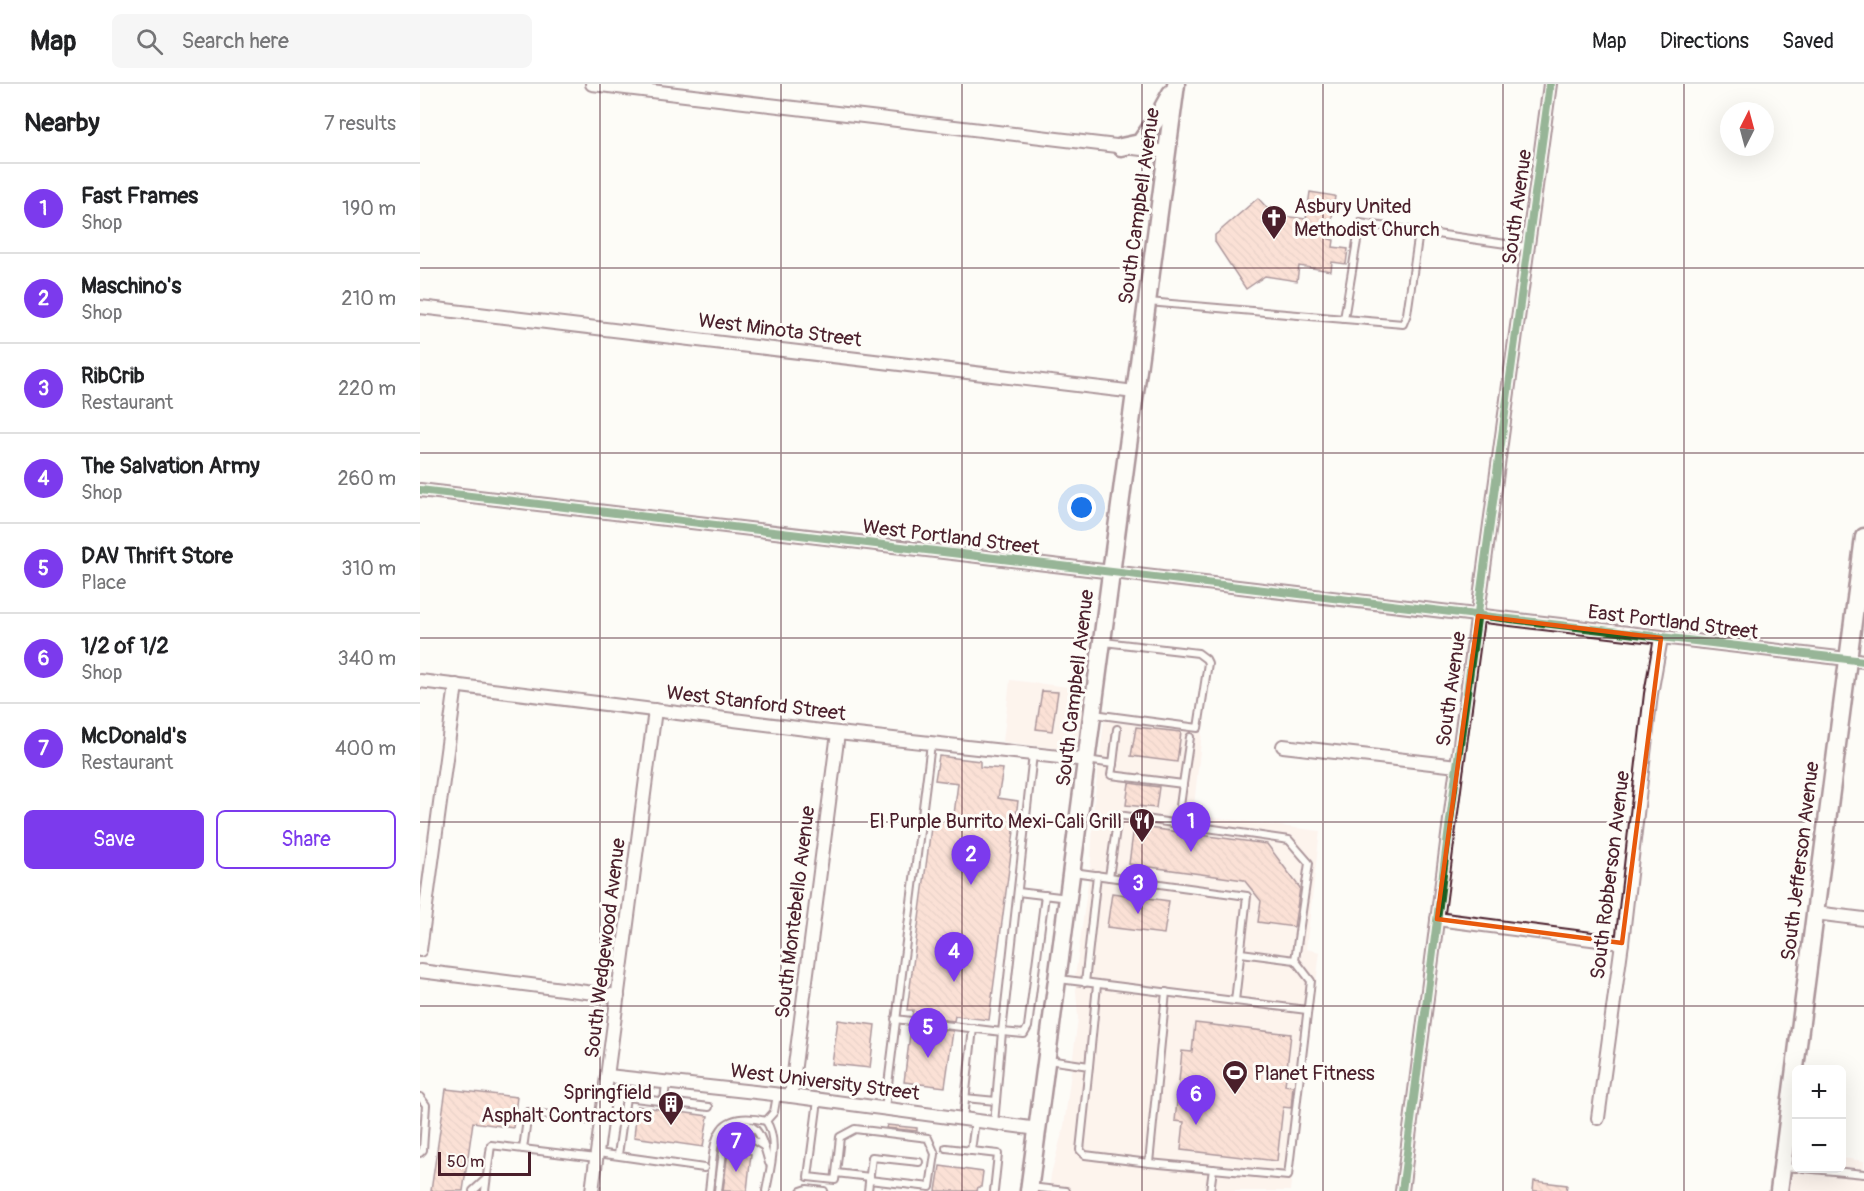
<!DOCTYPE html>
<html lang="en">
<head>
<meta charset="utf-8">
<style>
	:root { --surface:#fff; --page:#f6f6f6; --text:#202124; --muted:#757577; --line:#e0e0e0; --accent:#7c3aed }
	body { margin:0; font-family:Pangolin,sans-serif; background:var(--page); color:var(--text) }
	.controls { position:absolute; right:18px; bottom:18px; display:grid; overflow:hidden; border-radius:9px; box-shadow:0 6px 24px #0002 }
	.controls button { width:54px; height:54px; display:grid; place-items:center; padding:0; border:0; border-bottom:2px solid var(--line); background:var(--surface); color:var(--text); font:30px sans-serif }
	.compass { position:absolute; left:1300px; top:18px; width:54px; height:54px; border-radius:50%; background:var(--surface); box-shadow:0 6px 24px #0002; rotate:6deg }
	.scale { position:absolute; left:18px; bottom:15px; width:93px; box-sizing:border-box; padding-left:6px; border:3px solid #4a1f2b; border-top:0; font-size:16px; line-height:21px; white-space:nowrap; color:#4a1f2b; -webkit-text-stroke:4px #fdfcf7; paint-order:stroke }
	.you { position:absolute; left:662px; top:424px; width:21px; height:21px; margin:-15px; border:4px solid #fff; border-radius:50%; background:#1a73e8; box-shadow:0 0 0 9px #1a73e833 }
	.badge { display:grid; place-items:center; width:39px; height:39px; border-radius:50%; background:var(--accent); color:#fff; font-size:20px; font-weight:700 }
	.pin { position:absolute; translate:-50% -50px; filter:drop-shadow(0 2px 3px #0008) }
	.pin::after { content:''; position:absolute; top:32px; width:21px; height:18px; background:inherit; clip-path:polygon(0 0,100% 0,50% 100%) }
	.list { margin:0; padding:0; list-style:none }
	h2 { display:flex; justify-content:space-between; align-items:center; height:78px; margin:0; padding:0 24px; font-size:26px }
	h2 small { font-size:20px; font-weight:400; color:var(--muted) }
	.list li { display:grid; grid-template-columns:39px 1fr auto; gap:18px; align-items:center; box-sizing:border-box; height:90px; padding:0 24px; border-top:2px solid var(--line) }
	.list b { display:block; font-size:22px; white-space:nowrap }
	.list p { margin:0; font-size:20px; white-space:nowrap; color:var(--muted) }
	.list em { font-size:20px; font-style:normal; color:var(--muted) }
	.actions { display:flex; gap:12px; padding:18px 24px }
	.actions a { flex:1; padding:14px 0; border:2px solid var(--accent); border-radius:9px; text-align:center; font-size:21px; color:var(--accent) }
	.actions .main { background:var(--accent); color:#fff }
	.icon { flex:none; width:33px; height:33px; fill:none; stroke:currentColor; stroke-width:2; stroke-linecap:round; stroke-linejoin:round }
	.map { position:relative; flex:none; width:1444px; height:1107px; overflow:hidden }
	header { display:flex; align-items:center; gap:36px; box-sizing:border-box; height:84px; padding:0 30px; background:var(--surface); border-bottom:2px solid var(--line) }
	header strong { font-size:28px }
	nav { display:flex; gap:33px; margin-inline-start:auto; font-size:21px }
	.search { width:420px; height:54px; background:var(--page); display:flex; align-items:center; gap:15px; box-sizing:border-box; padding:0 21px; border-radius:9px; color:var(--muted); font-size:22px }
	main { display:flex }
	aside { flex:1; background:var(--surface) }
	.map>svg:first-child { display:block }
</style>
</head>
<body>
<header>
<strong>Map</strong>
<div class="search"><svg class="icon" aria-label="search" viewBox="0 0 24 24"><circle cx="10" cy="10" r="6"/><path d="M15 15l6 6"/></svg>Search here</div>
<nav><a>Map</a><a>Directions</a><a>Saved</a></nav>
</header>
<main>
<aside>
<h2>Nearby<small>7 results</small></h2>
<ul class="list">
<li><span class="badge">1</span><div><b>Fast Frames</b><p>Shop</p></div><em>190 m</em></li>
<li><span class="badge">2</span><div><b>Maschino's</b><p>Shop</p></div><em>210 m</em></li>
<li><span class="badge">3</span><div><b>RibCrib</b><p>Restaurant</p></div><em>220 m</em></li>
<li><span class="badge">4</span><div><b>The Salvation Army</b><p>Shop</p></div><em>260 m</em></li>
<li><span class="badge">5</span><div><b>DAV Thrift Store</b><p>Place</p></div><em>310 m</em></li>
<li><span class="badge">6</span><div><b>1/2 of 1/2</b><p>Shop</p></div><em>340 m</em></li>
<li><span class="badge">7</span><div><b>McDonald's</b><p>Restaurant</p></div><em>400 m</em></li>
</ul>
<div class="actions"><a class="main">Save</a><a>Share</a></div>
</aside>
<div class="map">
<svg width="1444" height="1107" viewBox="0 0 1444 1107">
	<defs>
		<pattern id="building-back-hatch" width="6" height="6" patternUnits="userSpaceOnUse" patternTransform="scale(1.5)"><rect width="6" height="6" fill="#f8c0ad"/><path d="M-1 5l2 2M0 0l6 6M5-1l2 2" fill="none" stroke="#d6a595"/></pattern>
	</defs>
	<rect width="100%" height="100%" fill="#fdfcf7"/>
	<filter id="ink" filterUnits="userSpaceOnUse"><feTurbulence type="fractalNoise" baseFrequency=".0167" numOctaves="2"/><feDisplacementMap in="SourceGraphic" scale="12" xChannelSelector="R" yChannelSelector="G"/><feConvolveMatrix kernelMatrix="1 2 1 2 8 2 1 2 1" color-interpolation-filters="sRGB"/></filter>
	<g filter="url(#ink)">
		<!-- built -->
		<g fill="#fceae1">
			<polygon points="590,596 666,605 657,664 652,666 583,658"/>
			<polygon points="684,637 782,649 773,731 900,747 886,865 900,868 870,1107 629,1107 631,1090 644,1042 658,934 655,893 671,777 674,719"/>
			<polygon points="1371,1068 1376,1068 1376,1084 1422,1084 1422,1074 1444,1077 1444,1107 1366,1107"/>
		</g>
		<!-- building -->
		<g fill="url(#building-back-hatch)" stroke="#4a1f2b" stroke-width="1.5">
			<polygon points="890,108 915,112 909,155 914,156 913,163 928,165 926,180 912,178 911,187 879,182 877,197 845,192 826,205 795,158 795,151 838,114 858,136 863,132 886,135"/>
			<polygon points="622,607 638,608 632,647 616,645"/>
			<polygon points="716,643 761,648 757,678 711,672"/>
			<polygon points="519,672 560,677 560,683 583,685 578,714 598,717 569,936 535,932 534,937 492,932 493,926 487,926 512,736 533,738 538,699 515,696"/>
			<polygon points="709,699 739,703 736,724 706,721"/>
			<polygon points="714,742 847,760 880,804 874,843 838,838 841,817 824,796 709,780"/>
			<polygon points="692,809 749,817 744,850 687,843"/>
			<polygon points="418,936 455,941 450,984 412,980"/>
			<polygon points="775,939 871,950 865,1001 873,1002 871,1024 863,1023 857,1077 761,1066 764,1038 755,1037 762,967 772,968"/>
			<polygon points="491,942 533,947 525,1003 484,998"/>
			<polygon points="26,1005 97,1013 93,1044 53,1038 43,1107 11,1107"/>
			<polygon points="217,1022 288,1032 283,1063 214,1053"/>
			<polygon points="467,1041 497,1044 497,1047 466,1044"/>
			<polygon points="308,1067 331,1070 327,1107 303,1107"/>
			<polygon points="520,1082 563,1088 561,1103 558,1103 557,1107 516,1107"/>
			<polygon points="1114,1097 1147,1101 1146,1107 1113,1107"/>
		</g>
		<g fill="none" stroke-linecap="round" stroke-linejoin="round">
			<defs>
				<g id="service">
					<polyline points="728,218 983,240 987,230 999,148"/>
					<polyline points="924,235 940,139 1107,163"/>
					<polyline points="674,630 778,644 788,579 786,575 778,569 684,558"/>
					<polyline points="613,670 582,948 604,950 608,943 625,811"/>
					<polyline points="667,676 693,680 697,645"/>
					<polyline points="693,680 691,691 763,700 770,653"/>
					<polyline points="760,722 763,700"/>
					<polyline points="653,788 827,812 815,917"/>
					<polyline points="689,793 698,731 869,756 889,779 875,876 891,897 868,1092 729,1079"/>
					<polyline points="598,808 648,814"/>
					<polyline points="821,869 875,876"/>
					<polyline points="639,895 887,926"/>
					<polyline points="665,899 677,791"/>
					<polyline points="475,935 582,948 576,1017 545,1014"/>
					<polyline points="628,976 669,982 660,1066 665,1071 729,1079 746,908"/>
					<polyline points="669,982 677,901"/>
					<polyline points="0,1013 6,1021 3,1066 0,1069"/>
					<polyline points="398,1016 388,1093 415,1096 416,1089 450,1093"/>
					<polyline points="244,1018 246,999"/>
					<polyline points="465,1024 511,660"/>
					<polyline points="543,1035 553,944"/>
					<polyline points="346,1037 354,1028 357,1011"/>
					<polyline points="574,1039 576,1017"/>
					<polyline points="308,1054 325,1051 343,1062"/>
					<polyline points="526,1064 578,1070 574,1107"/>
					<polyline points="103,1065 108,1028 182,1038"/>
					<polyline points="551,1067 555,1037"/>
					<polyline points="178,1069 284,1084"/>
					<polyline points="198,1071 206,1013 289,1023"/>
					<polyline points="1362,1083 1376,1084"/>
					<polyline points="1383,1084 1444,1090"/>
					<polyline points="416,1089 420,1053 435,1045 508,1054 515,1070 510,1103 449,1096"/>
					<polyline points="610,1103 646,1107"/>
					<polyline points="53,1107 65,1096"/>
					<polyline points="65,1107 71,1061 176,1074"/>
					<path d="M289,1107C295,1064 288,1024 346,1037C359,1056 350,1085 346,1107"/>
					<path d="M298,1107L304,1060L320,1041C341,1037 344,1064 349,1079"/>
					<polyline points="381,1107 387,1105 404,1107"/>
					<polyline points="448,1107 452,1073 499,1078"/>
					<polyline points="790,1107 793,1085"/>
				</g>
				<g id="minor">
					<polyline points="172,0 747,68"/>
					<polyline points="0,223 715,308"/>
					<polyline points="0,406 1444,577"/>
					<polyline points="0,597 418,649 667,676"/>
					<polyline points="863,662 1037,682"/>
					<polyline points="1395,829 1444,835"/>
					<polyline points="1017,835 1202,859"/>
					<polyline points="0,866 36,601"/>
					<polyline points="0,887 198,912"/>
					<polyline points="188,992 371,1012 618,1045"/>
					<polyline points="371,1012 418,649"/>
					<polyline points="1178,1034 1202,859 1231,610 1241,554"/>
					<polyline points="172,1107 235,626"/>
					<polyline points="982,1107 1037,682 1130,0"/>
				</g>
				<g id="secondary">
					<polyline points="701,63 720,59 736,36 751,9"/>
					<polyline points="609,1107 756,0"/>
					<polyline points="1359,1107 1444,453"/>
				</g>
			</defs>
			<!-- service casing -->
			<use href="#service" stroke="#4a1f2b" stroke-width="10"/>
			<!-- minor casing -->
			<use href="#minor" stroke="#4a1f2b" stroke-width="16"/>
			<!-- secondary casing -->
			<use href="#secondary" stroke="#4a1f2b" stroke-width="21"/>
			<!-- service -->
			<use href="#service" stroke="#fdfcf7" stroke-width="6"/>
			<!-- minor -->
			<use href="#minor" stroke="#fdfcf7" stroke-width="12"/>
			<!-- secondary -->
			<use href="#secondary" stroke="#fdfcf7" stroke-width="16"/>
			<defs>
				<g id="cycleway">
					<polyline points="0,406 1444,577"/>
					<polyline points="982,1107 1037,682 1130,0"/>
				</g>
			</defs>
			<!-- cycleway casing -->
			<use href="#cycleway" stroke="#fdfcf7" stroke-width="11"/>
			<!-- cycleway -->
			<use href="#cycleway" stroke="#1b5e20" stroke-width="8"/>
		</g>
	</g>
	<!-- marked area -->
	<path d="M0 0H1444V1107H0ZM1058,532L1241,554L1202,859L1017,835Z" fill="#fdfcf7" fill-opacity=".55" fill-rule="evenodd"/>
	<path fill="none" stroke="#e8590c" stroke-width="4.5" stroke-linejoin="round" d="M1058,532L1241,554L1202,859L1017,835Z"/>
	<!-- grid -->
	<path fill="none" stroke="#4a1f2b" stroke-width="1.5" stroke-opacity="0.55" d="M180,0V1107M361,0V1107M542,0V1107M722,0V1107M903,0V1107M1083,0V1107M1264,0V1107M0,184H1444M0,369H1444M0,554H1444M0,738H1444M0,922H1444"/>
	<!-- icons -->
	<defs>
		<symbol id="church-pin" viewBox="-11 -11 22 30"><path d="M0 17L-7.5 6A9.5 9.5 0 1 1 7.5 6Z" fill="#4a1f2b" stroke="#fdfcf7"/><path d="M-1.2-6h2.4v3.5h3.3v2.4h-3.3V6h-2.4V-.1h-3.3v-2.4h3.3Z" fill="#fff"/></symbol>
		<symbol id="restaurant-pin" viewBox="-11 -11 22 30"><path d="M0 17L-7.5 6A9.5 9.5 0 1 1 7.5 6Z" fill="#4a1f2b" stroke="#fdfcf7"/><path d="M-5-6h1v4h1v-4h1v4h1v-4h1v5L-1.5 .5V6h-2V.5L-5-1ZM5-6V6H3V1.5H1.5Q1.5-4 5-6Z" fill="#fff"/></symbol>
		<symbol id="stadium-pin" viewBox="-11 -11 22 30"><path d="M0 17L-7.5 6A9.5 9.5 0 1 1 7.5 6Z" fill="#4a1f2b" stroke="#fdfcf7"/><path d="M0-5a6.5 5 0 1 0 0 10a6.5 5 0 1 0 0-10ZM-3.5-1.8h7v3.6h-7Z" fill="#fff"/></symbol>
		<symbol id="building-pin" viewBox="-11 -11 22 30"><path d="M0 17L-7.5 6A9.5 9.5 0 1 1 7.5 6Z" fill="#4a1f2b" stroke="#fdfcf7"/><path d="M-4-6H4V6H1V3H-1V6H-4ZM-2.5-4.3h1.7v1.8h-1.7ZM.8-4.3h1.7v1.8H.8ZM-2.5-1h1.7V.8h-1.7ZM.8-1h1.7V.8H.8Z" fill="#fff"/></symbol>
	</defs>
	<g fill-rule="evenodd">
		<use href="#church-pin" x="839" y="119" width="30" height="40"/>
		<use href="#restaurant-pin" x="707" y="722" width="30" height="40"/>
		<use href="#stadium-pin" x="800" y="974" width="30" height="40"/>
		<use href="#building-pin" x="236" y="1005" width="30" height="40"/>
	</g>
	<g text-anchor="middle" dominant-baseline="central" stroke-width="6" stroke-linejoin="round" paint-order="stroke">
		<!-- street labels -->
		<g font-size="20" fill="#4a1f2b" stroke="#fdfcf7">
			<text transform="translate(719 122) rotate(-82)">South Campbell Avenue</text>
			<text transform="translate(1097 123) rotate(-82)">South Avenue</text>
			<text transform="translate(360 246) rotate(7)">West Minota Street</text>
			<text transform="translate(531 453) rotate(7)">West Portland Street</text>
			<text transform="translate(1253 538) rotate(7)">East Portland Street</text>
			<text transform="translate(655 604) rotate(-83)">South Campbell Avenue</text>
			<text transform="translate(1031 605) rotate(-82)">South Avenue</text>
			<text transform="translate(336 619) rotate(7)">West Stanford Street</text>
			<text transform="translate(1380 777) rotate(-83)">South Jefferson Avenue</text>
			<text transform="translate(1190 791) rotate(-83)">South Robberson Avenue</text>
			<text transform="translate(375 828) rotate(-83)">South Montebello Avenue</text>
			<text transform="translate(185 864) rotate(-83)">South Wedgewood Avenue</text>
			<text transform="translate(405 998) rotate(7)">West University Street</text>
		</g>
		<!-- poi labels -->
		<g font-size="20" fill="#4a1f2b" stroke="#fdfcf7" text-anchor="start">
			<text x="874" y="122">Asbury United<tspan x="874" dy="23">Methodist Church</tspan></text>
			<text x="702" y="737" text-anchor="end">El Purple Burrito Mexi-Cali Grill</text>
			<text x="834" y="989">Planet Fitness</text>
			<text x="232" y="1008" text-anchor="end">Springfield<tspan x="232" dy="23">Asphalt Contractors</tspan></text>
		</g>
	</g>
</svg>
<div class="controls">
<button>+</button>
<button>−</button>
</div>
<svg class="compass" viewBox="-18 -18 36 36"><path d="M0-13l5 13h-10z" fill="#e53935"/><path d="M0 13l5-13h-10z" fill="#757577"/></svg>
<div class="scale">50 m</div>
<div class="you"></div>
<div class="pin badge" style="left:771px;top:768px">1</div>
<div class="pin badge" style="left:551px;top:801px">2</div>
<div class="pin badge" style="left:718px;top:830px">3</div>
<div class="pin badge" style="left:534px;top:898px">4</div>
<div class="pin badge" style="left:508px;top:974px">5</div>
<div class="pin badge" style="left:776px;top:1041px">6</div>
<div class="pin badge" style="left:316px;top:1088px">7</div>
</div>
</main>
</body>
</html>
